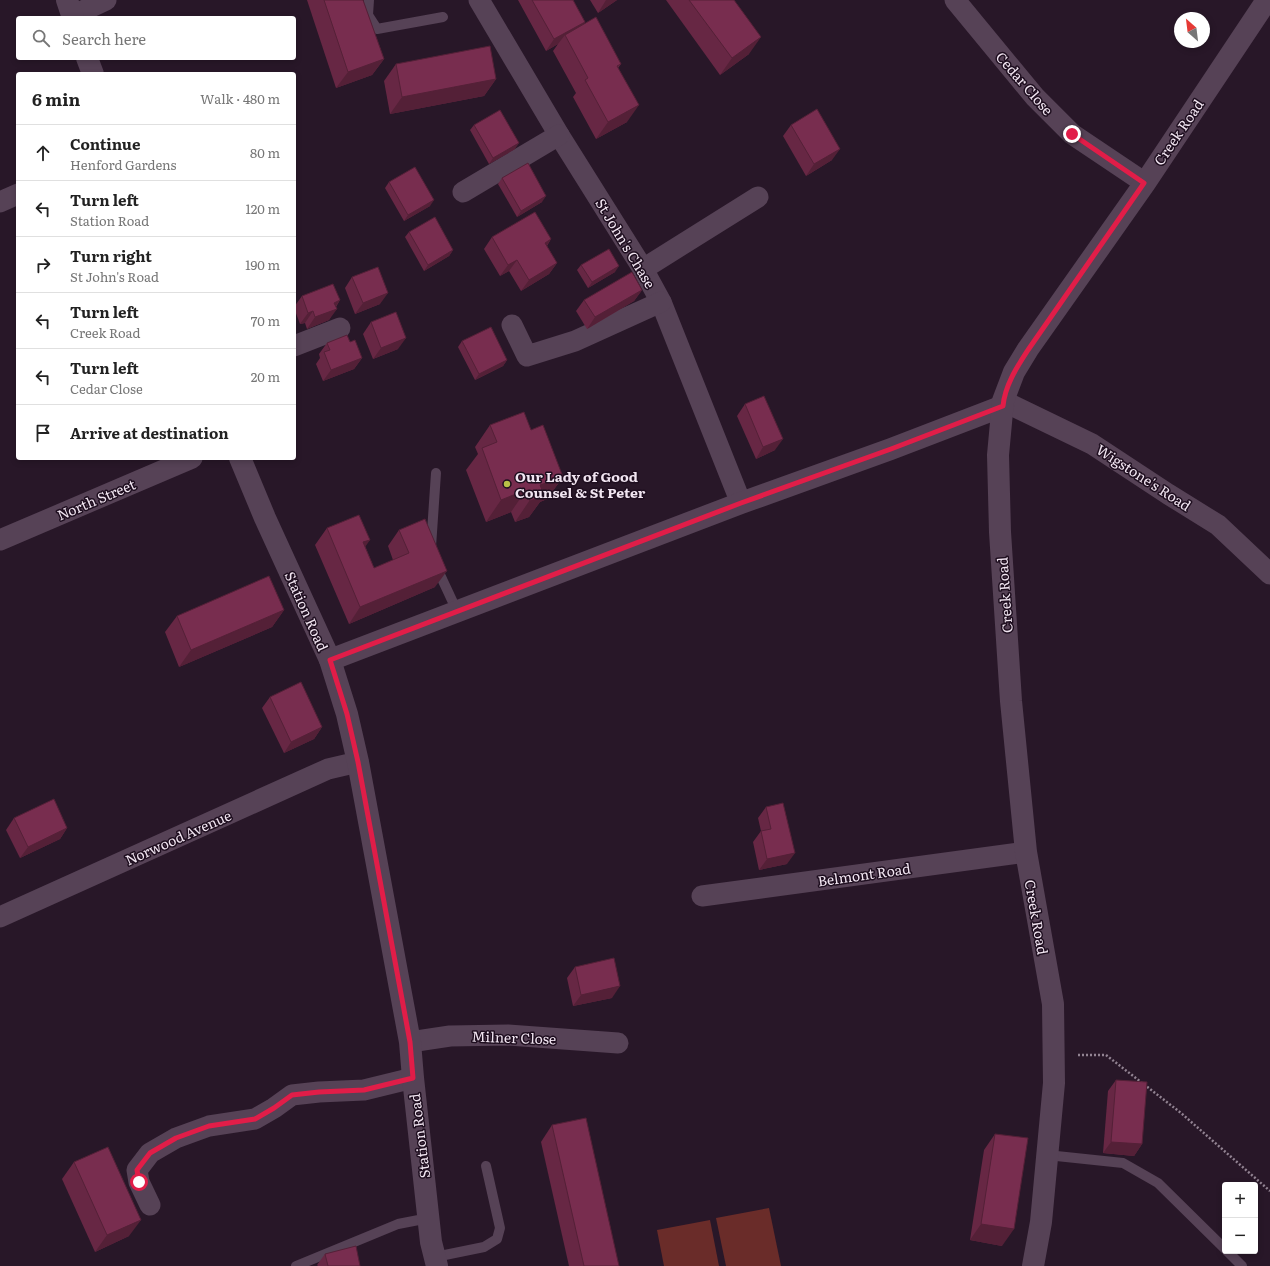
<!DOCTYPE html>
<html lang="en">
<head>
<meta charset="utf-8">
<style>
	:root { --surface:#fff; --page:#f6f6f6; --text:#222; --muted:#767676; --line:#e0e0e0 }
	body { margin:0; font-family:Literata,serif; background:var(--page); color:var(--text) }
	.controls { position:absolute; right:12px; bottom:12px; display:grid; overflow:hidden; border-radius:4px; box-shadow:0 2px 6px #0003 }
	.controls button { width:36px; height:36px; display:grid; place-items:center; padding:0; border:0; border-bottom:1px solid var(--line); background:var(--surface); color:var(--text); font:20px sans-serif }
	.compass { position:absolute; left:1174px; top:12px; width:36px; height:36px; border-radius:50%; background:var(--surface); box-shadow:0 2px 6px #0003; rotate:332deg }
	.stop { position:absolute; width:12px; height:12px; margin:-9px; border:3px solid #e11d48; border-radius:50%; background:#fff }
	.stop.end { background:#e11d48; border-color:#fff; box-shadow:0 1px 4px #0008 }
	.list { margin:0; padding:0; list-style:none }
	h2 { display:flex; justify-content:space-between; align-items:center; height:52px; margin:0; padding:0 16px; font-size:17px }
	h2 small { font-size:13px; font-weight:400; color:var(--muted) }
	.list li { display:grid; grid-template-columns:26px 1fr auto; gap:12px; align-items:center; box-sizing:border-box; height:56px; padding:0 16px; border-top:1px solid var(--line) }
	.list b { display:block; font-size:15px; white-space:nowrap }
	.list p { margin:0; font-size:13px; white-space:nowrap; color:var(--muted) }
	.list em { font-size:13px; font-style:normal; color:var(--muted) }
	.icon { flex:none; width:22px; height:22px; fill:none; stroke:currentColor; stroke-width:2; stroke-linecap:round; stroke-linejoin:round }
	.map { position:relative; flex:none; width:1270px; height:1266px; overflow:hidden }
	.search { position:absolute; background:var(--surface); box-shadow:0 2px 6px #0003; left:16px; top:16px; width:280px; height:44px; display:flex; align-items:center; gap:10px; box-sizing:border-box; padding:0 14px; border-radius:4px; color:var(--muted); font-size:15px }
	.panel { position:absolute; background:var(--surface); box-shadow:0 2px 6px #0003; left:16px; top:72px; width:280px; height:388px; border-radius:4px }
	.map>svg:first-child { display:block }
</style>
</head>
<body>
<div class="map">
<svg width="1270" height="1266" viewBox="0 0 1270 1266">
	<rect width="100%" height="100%" fill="#281728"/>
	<!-- green -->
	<g fill="#6a2c29">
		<polygon points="769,1208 781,1266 726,1266 716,1218"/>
		<polygon points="710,1220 719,1266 664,1266 657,1230"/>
	</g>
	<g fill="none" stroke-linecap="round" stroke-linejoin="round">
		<!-- path -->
		<polyline stroke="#928392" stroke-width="2.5" stroke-dasharray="2 2" stroke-linecap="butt" points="1078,1055 1106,1055 1181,1113 1270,1191"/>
		<!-- lane -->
		<g stroke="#564256" stroke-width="10">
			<polyline points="369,0 368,15 377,29 443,17"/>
			<polyline points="431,547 436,473"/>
			<polyline points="436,566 457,611"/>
			<polyline points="1047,1155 1123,1163 1158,1183 1225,1249"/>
			<polyline points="1227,1251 1242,1266"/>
			<polyline points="435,1257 484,1247 497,1239 500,1228 486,1166"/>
			<polyline points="296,1266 398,1224 429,1218"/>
		</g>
		<!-- street -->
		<g stroke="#564256" stroke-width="21">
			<polyline points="479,0 559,135 643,269 661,302 741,503"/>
			<polyline points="955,0 1035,97 1072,134 1145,183"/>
			<polyline points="72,16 106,0"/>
			<polyline points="463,192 559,135"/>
			<polyline points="0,202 18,194"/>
			<polyline points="643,269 758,197"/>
			<polyline points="512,325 527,356 575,341 661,302"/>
			<polyline points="294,346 340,328"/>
			<polyline points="1003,401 1092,444 1168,494 1218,525 1270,574"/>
			<polyline points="0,540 192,458"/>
			<polyline points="702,896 1026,852"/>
			<polyline points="0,917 328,769 358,762"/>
			<polyline points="410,1042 450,1036 508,1035 618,1043"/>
			<polyline points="150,1205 139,1182 137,1170 150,1153 176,1138 209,1126 255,1119 274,1108 292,1095 319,1092 364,1090 413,1078"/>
		</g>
		<!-- secondary -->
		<g stroke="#564256" stroke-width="22">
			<polyline points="67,0 73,18"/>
			<polyline points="87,58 93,74"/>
			<polyline points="240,458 265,518 330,660 347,714 358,762 410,1042 413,1078 431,1242 437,1266"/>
			<polyline points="330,660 741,503 891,449 1003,406"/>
			<polyline points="1033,1266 1041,1222 1054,1083 1053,1004 1026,852 1011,701 1000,532 998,455 1003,401 1014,372 1028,349 1145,183 1267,0"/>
		</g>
	</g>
	<!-- wall -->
	<g fill="#672744">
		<polygon points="307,0 363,0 384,59 372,75 336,88"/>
		<polygon points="518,0 573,0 585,22 583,24 621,64 618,68 627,122 596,139 573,97 576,93 553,51 558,44 546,51"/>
		<polygon points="590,0 617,0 598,13"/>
		<polygon points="666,0 734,0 749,54 720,75"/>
		<polygon points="396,64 496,79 484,96 390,114 384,81"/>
		<polygon points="474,125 515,149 489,164 470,130"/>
		<polygon points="791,125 832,160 806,176 783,136"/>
		<polygon points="502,178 542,202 517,217 498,184"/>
		<polygon points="389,182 430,206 404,221 385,188"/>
		<polygon points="409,232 453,250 449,256 424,271 405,237"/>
		<polygon points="492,237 551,239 547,246 557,263 549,274 521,291 509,271 500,276 484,249"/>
		<polygon points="581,265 615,272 588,288 577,270"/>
		<polygon points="352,277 380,304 355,314 345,288"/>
		<polygon points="642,290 634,301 587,329 576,311 584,300"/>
		<polygon points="302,296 340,300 336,307 329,320 307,329 305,323 300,324 294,308 294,307"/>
		<polygon points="371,322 398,349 373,359 363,334"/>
		<polygon points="462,341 507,360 503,366 475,380 458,347"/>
		<polygon points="350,342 362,358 354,369 323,381 316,364 320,358 319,354 327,343"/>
		<polygon points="745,404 775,450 756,459 737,416"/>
		<polygon points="490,425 531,430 563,477 547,499 540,502 529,517 515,522 511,512 486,522 466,470 478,454 475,447"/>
		<polygon points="327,528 365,546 374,568 393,560 388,546 399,530 435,587 349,624 315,545"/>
		<polygon points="284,610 272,627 179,667 165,632 177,616"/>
		<polygon points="270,697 322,727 314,739 284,753 262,708"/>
		<polygon points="766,807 787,864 759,870 753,842 761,831 758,818"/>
		<polygon points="14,818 67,828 60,839 20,858 6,830"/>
		<polygon points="575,967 612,998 573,1006 567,978"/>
		<polygon points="1116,1080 1142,1144 1134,1156 1103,1153 1108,1091"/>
		<polygon points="552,1125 619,1266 569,1266 541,1142"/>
		<polygon points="995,1134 1002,1246 970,1240 984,1150"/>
		<polygon points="74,1162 129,1236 95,1252 62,1179"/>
		<polygon points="325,1254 360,1266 318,1266 317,1265"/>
	</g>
	<!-- shaded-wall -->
	<g fill="#542037">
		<polygon points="606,0 617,0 598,13"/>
		<polygon points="585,22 577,33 565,35 558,44 546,51 554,39"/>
		<polygon points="761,37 749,54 720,75 732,58"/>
		<polygon points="384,59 372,75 336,88 348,72"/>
		<polygon points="496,79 484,96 390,114 402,97"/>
		<polygon points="639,105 627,122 596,139 608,122"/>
		<polygon points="519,143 515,149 489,164 493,158"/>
		<polygon points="840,149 832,160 806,176 814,164"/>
		<polygon points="546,196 542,202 517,217 521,211"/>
		<polygon points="434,200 430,206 404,221 408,215"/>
		<polygon points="551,239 543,251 545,243"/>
		<polygon points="453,250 449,256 424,271 428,265"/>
		<polygon points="517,260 509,271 500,276 508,265"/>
		<polygon points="557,263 549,274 521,291 529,280"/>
		<polygon points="619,266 615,272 588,288 592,282"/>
		<polygon points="642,290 634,301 587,329 595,317"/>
		<polygon points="388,293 380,304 355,314 363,303"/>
		<polygon points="340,300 333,310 337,309 329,320 307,329 315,317 334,303"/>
		<polygon points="313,311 305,323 300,324 308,313"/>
		<polygon points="406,338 398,349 373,359 381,348"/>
		<polygon points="362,358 354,369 323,381 331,370"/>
		<polygon points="507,360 503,366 475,380 479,374"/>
		<polygon points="783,439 775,450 756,459 763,447"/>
		<polygon points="563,477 547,499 540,502 529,517 515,522 540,485"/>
		<polygon points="526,490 511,512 486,522 501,500"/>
		<polygon points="370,540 358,557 363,542"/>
		<polygon points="447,571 435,587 349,624 360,607"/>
		<polygon points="284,610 272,627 179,667 191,650"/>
		<polygon points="322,727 314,739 284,753 291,742"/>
		<polygon points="67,828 60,839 20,858 28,847"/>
		<polygon points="795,853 787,864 759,870 767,859"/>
		<polygon points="620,986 612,998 573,1006 581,995"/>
		<polygon points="1111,1142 1142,1144 1134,1156 1103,1153"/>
		<polygon points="141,1220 129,1236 95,1252 107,1235"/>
		<polygon points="981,1224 1014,1229 1002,1246 970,1240"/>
	</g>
	<!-- building -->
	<g fill="#782d4f" stroke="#542037">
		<polygon points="324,0 363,0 384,59 348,72"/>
		<polygon points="532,0 573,0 585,22 554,39"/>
		<polygon points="689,0 734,0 761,37 732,58"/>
		<polygon points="596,17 621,64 617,66 639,105 608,122 585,80 588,78 565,35"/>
		<polygon points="490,46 496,79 402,97 396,64"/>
		<polygon points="817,109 840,149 814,164 791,125"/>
		<polygon points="500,110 519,143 493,158 474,125"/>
		<polygon points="528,163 546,196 521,211 502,178"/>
		<polygon points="415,167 434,200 408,215 389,182"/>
		<polygon points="535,212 551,239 545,243 557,263 529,280 517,260 508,265 492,237"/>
		<polygon points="435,217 453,250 428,265 409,232"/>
		<polygon points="609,249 619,266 592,282 581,265"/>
		<polygon points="378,267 388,293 363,303 352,277"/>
		<polygon points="632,272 642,290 595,317 584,300"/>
		<polygon points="333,284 340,300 334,303 337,309 315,317 313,311 308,313 302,296"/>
		<polygon points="396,312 406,338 381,348 371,322"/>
		<polygon points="491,327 507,360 479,374 462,341"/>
		<polygon points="347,335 350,342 355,340 362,358 331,370 324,352 330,350 327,343"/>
		<polygon points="764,396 783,439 763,447 745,404"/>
		<polygon points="524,412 531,430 543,425 563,477 540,485 544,495 530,501 526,490 501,500 482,448 497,442 490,425"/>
		<polygon points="359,515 370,540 363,542 374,568 409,553 399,530 425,519 447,571 360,607 327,528"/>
		<polygon points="269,576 284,610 191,650 177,616"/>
		<polygon points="301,682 322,727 291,742 270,697"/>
		<polygon points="54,799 67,828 28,847 14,818"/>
		<polygon points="783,803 795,853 767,859 761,831 771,829 766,807"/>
		<polygon points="614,958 620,986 581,995 575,967"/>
		<polygon points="1116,1080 1147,1082 1142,1144 1111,1142"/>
		<polygon points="586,1118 619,1266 584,1266 552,1125"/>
		<polygon points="995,1134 1028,1138 1014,1229 981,1224"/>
		<polygon points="108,1147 141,1220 107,1235 74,1162"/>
		<polygon points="356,1246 360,1266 328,1266 325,1254"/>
	</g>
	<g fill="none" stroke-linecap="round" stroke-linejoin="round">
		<!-- route -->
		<path stroke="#e11d48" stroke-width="5" d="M139,1182L137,1170L150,1153L176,1138L209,1126L255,1119L274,1108L292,1095L319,1092L364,1090L413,1078L410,1042L358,762L347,714L330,660L741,503L891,449L1003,406C1005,385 1017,367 1028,350L1144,183L1072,134"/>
	</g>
	<!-- markers -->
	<circle fill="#b8c147" stroke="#1e0e1f" stroke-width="1.5" cx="507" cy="484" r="4"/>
	<g text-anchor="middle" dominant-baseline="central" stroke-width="3" stroke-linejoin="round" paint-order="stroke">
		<!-- street labels -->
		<g font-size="14" fill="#f1e5f1" stroke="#1e0e1f">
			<text transform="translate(1025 83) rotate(49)">Cedar Close</text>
			<text transform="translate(1178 132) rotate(-56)">Creek Road</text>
			<text transform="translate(626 243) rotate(59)">St John's Chase</text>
			<text transform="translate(1144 477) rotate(33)">Wigstone's Road</text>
			<text transform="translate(96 499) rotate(-23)">North Street</text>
			<text transform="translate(1004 595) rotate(-94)">Creek Road</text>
			<text transform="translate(307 611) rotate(66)">Station Road</text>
			<text transform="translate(178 837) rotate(-24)">Norwood Avenue</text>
			<text transform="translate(864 874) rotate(-8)">Belmont Road</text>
			<text transform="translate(1037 917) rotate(80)">Creek Road</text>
			<text transform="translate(514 1037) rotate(2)">Milner Close</text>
			<text transform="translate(419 1136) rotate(-97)">Station Road</text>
		</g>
		<!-- poi labels -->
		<g font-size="14" font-weight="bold" fill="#f1e5f1" stroke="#1e0e1f" text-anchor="start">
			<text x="515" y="476">Our Lady of Good<tspan x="515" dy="16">Counsel &amp; St Peter</tspan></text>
		</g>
	</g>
</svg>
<div class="controls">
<button>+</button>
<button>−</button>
</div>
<svg class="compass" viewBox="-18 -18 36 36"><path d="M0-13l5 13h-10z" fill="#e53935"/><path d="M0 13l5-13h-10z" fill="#767676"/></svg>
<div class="stop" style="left:139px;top:1182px"></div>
<div class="stop end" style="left:1072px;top:134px"></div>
<div class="search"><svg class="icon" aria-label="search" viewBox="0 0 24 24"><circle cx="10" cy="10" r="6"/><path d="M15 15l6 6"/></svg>Search here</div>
<section class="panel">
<h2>6 min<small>Walk · 480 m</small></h2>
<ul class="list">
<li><svg class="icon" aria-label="ahead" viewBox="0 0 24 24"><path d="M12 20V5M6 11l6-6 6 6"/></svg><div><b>Continue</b><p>Henford Gardens</p></div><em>80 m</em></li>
<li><svg class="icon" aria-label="left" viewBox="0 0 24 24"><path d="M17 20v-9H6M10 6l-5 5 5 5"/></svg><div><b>Turn left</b><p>Station Road</p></div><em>120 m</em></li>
<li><svg class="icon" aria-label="right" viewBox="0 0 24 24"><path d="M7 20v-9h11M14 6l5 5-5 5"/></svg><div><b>Turn right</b><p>St John's Road</p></div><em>190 m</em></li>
<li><svg class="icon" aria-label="left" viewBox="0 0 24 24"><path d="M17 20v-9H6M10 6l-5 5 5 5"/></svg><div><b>Turn left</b><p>Creek Road</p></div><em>70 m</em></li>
<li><svg class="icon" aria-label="left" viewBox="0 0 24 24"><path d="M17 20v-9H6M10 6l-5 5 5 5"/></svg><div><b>Turn left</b><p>Cedar Close</p></div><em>20 m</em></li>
<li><svg class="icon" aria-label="arrive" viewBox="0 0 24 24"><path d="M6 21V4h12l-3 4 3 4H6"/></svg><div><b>Arrive at destination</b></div></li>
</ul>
</section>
</div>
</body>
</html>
